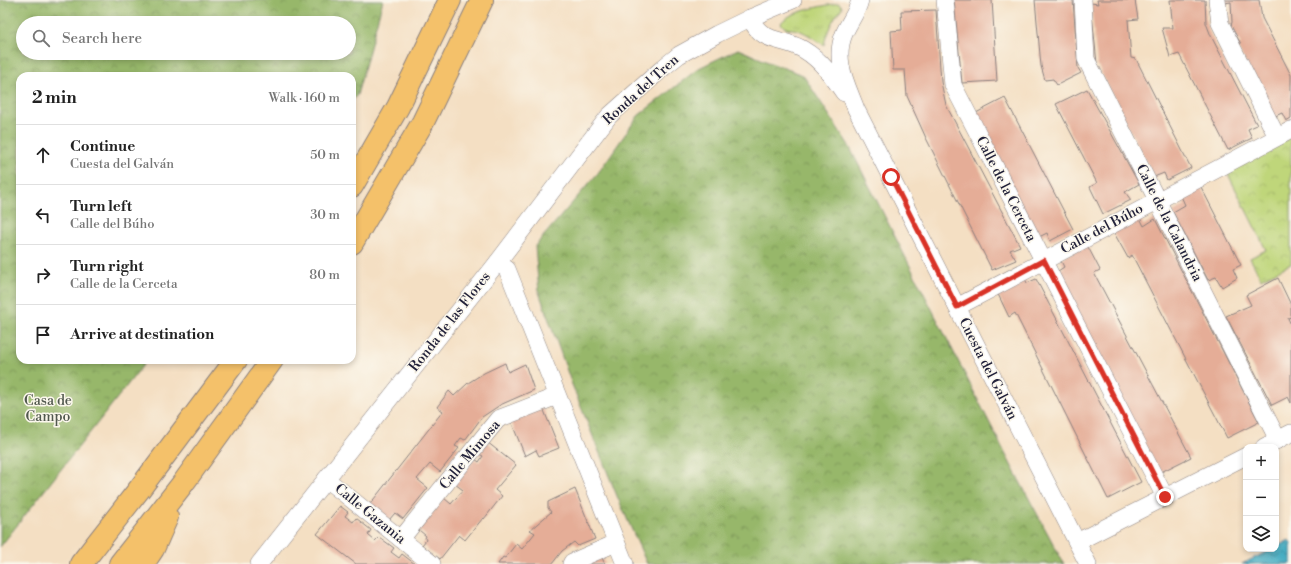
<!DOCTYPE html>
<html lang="en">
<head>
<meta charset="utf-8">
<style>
	:root { --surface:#fff; --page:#f6f6f6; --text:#222; --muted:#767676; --line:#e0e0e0 }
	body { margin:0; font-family:"Libre Bodoni",serif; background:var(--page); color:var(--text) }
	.controls { position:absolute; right:12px; bottom:12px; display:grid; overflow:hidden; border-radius:8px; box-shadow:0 2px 6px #0003 }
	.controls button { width:36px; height:36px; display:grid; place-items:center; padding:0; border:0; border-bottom:1px solid var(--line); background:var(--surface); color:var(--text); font:20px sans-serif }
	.stop { position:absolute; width:12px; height:12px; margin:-9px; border:3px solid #d93025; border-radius:50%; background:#fff }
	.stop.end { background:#d93025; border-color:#fff; box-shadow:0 1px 4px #0008 }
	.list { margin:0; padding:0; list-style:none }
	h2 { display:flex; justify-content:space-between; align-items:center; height:52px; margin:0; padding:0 16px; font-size:17px }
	h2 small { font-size:13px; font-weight:400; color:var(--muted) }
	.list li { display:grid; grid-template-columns:26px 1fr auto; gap:12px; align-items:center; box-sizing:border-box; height:60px; padding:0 16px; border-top:1px solid var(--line) }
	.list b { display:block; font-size:15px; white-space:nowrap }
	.list p { margin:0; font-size:13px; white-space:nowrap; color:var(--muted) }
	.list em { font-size:13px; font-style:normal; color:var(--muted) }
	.icon { flex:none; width:22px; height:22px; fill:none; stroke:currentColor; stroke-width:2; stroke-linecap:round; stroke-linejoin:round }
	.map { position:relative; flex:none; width:1291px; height:564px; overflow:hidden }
	.search { position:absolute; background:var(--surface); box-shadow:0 2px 6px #0003; left:16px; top:16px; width:340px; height:44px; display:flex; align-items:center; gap:10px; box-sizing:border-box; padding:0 14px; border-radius:22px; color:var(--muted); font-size:15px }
	.panel { position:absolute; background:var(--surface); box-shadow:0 2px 6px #0003; left:16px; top:72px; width:340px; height:292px; border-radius:12px }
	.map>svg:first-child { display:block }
</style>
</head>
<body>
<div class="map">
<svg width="1291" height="564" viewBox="0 0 1291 564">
	<defs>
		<pattern id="grass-tufts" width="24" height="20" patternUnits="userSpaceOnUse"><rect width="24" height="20" fill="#bfd67a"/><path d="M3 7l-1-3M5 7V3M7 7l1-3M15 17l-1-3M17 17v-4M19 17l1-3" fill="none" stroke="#a4b76a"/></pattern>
		<pattern id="forest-crowns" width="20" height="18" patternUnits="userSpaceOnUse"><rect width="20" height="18" fill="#97b76a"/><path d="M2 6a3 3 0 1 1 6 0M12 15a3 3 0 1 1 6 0" fill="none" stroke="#7b9458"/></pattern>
		<pattern id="park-crowns" width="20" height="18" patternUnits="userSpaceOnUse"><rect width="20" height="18" fill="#bfd67a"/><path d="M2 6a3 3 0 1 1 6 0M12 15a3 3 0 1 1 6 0" fill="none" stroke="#a4b76a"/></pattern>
		<pattern id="water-waves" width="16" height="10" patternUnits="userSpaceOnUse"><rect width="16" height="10" fill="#41aac1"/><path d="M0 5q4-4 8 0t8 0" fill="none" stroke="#368a9e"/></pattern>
	</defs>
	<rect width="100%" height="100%" fill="#fbf7ec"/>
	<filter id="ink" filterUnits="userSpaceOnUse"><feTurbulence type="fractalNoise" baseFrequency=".025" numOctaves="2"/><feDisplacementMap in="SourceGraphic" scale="8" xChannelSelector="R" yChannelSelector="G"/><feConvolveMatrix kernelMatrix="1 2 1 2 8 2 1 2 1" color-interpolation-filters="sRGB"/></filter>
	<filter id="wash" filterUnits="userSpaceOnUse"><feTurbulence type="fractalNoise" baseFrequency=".012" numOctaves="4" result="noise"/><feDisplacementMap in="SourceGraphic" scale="16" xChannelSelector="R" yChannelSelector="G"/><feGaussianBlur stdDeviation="0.9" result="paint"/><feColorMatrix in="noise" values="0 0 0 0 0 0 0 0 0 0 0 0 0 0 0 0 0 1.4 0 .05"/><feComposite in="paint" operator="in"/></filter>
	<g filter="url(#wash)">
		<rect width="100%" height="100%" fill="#f4dfc3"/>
		<!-- grass -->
		<path fill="url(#grass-tufts)" stroke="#707c5a" d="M838,3L841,5L842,8C832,19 827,32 824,45C816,40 807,33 798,30C791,28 784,30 781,23C789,11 824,6 838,3Z"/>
		<!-- forest -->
		<g fill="url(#forest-crowns)" stroke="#5c6c52" fill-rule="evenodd">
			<path d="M0,0H383L357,95L352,101V76H20V360H147L0,547ZM23,23H349V53H23Z"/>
			<polygon points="738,49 768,62 803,75 848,144 1011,465 1064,564 647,564 617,496 571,382 539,292 535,246 598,173 638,116 699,68"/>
		</g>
		<!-- park -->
		<polygon fill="url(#park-crowns)" stroke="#707c5a" points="1291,137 1291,264 1261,279 1250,258 1266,250 1226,170"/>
		<!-- water -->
		<polygon fill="url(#water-waves)" stroke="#32667e" points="1289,540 1291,545 1291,564 1242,564 1272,549 1276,549 1276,547"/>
		<g id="blocks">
			<!-- building -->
			<g fill="#e5ad97">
				<polygon points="954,0 992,0 997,81 962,83"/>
				<polygon points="1035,0 1073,0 1078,68 1081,73 1057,85 1053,79 1045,80 1041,66"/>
				<polygon points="1097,0 1135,0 1138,19 1128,20 1131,58 1136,59 1191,168 1167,180 1164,173 1154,177 1097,64 1091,3 1098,4"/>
				<polygon points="1170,0 1205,0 1206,23 1211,36 1257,125 1248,129 1252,138 1228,150 1179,54 1170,57 1162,28 1173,28"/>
				<polygon points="1225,0 1259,0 1262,18 1291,75 1291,118 1286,121 1282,113 1273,117 1237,46 1241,44 1231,26 1232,22 1231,2 1225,3"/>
				<polygon points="936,10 941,82 946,105 1020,246 1010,250 1016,260 992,270 926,138 907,96 905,70 893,70 891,31 902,30 901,11"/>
				<polygon points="1087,89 1139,184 1125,192 1131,200 1103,214 1090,187 1097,183 1056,104"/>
				<polygon points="1005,98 1073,229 1050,241 1047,233 1037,238 974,114"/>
				<polygon points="1200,185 1241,265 1233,269 1237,278 1222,287 1216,277 1208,280 1173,212 1185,205 1181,196"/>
				<polygon points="1139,216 1144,226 1155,219 1259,422 1227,438 1132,255 1128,258 1113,231"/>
				<polygon points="1087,245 1100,270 1094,273 1191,457 1159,473 1055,273 1064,267 1060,259"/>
				<polygon points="1024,277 1027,283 1036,279 1141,482 1108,499 1015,313 1009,317 996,290"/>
				<polygon points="1278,278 1291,305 1291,317 1288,318 1291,325 1291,403 1288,397 1272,405 1226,316 1251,305 1246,295"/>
				<polygon points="505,363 508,372 525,364 534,390 500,405 482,417 465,440 461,438 455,446 459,448 440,472 430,464 417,479 428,488 403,519 395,513 389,520 370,504 443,411 437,407 449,391 454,396 468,383 484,373"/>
				<polygon points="543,408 559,448 539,456 536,450 525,456 511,421"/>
				<polygon points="487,442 516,465 495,490 502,496 484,519 483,518 465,540 459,535 440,559 422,545 426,540 425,538 426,536 419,530 444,498 451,504 463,490 455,484 475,459 479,462 483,456 479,454"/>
				<polygon points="575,489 595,539 578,546 574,542 562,551 552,564 498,564 503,557 505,558 516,544 522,549 535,533 530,530 551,512 548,508 548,502"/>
				<polygon points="340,506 348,512 345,516 353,522 356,518 371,530 368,535 375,541 379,537 394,548 391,552 399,558 402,554 415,564 356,564 317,534"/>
				<polygon points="602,558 605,564 587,564"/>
			</g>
		</g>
	</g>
	<g filter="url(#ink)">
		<use href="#blocks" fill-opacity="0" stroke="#8b807f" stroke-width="1"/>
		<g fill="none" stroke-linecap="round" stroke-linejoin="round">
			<defs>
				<g id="street">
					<path d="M860,0C857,13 849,22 844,34C833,60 847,85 856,109L1088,564"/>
					<polyline points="945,0 953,85 1165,497"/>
					<polyline points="1083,0 1086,59 1278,440"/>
					<polyline points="1217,0 1220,23 1277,137"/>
					<path d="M750,18C763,45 783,37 804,50C821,60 833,77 844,93"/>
					<polyline points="497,263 507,269 625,564"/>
					<polyline points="957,307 1291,130"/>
					<polyline points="1264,447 1291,433"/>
					<polyline points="326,479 432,564"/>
					<polyline points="401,539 498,419 557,396"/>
					<polyline points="1077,542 1246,456"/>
					<polyline points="259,564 497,263 609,116 664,67 679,55 717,34 750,18 793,0"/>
					<polyline points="571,564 572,562 616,543"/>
				</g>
				<g id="highway">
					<polyline points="352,186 398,107 450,0"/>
					<polyline points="352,243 423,122 482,0"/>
					<polyline points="81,564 141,487 236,360"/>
					<polyline points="120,564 184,482 272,360"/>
					<polyline points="143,564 153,549 167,517"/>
				</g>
			</defs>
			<!-- street casing -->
			<use href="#street" stroke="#8b807f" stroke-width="18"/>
			<!-- highway casing -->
			<use href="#highway" stroke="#8b807f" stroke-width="24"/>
			<!-- street -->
			<use href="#street" stroke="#fff" stroke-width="17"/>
			<!-- highway -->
			<use href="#highway" stroke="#f4c16a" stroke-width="22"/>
		</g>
	</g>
	<g fill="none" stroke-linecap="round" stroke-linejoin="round" filter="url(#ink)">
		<!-- route -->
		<polyline stroke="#d93025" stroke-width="5" points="891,177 957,307 1044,260 1165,497"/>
	</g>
	<g text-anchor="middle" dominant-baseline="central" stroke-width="3" stroke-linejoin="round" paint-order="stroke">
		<!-- street labels -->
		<g font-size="14" fill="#22223b" stroke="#fbf7ec">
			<text transform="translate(641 90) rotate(-42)">Ronda del Tren</text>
			<text transform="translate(1006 189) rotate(63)">Calle de la Cerceta</text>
			<text transform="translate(1169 223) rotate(63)">Calle de la Calandria</text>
			<text transform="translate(1102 229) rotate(-28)">Calle del Búho</text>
			<text transform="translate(450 322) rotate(-52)">Ronda de las Flores</text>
			<text transform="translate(988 369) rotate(63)">Cuesta del Galván</text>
			<text transform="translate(470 455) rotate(-50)">Calle Mimosa</text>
			<text transform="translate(370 514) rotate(39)">Calle Gazania</text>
		</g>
		<!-- park labels -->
		<g font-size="14" fill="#51584e" stroke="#fbf7ec">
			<text x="48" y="401">Casa de<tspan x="48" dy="16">Campo</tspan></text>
		</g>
	</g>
</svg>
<div class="controls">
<button>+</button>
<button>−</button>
<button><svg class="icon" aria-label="layers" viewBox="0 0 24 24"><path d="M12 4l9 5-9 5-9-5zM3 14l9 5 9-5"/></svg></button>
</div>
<div class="stop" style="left:891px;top:177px"></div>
<div class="stop end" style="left:1165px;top:497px"></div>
<div class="search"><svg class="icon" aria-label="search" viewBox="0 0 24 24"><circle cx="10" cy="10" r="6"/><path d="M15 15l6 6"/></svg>Search here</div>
<section class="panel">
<h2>2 min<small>Walk · 160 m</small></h2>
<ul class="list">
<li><svg class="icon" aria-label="ahead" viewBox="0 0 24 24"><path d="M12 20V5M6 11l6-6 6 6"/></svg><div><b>Continue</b><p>Cuesta del Galván</p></div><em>50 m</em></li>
<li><svg class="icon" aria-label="left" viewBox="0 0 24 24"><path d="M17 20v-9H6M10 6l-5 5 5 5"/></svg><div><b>Turn left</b><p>Calle del Búho</p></div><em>30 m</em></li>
<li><svg class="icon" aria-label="right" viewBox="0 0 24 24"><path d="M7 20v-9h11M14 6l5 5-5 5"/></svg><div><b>Turn right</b><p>Calle de la Cerceta</p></div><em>80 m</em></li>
<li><svg class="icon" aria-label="arrive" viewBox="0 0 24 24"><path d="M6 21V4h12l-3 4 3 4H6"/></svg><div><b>Arrive at destination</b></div></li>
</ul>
</section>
</div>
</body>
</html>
